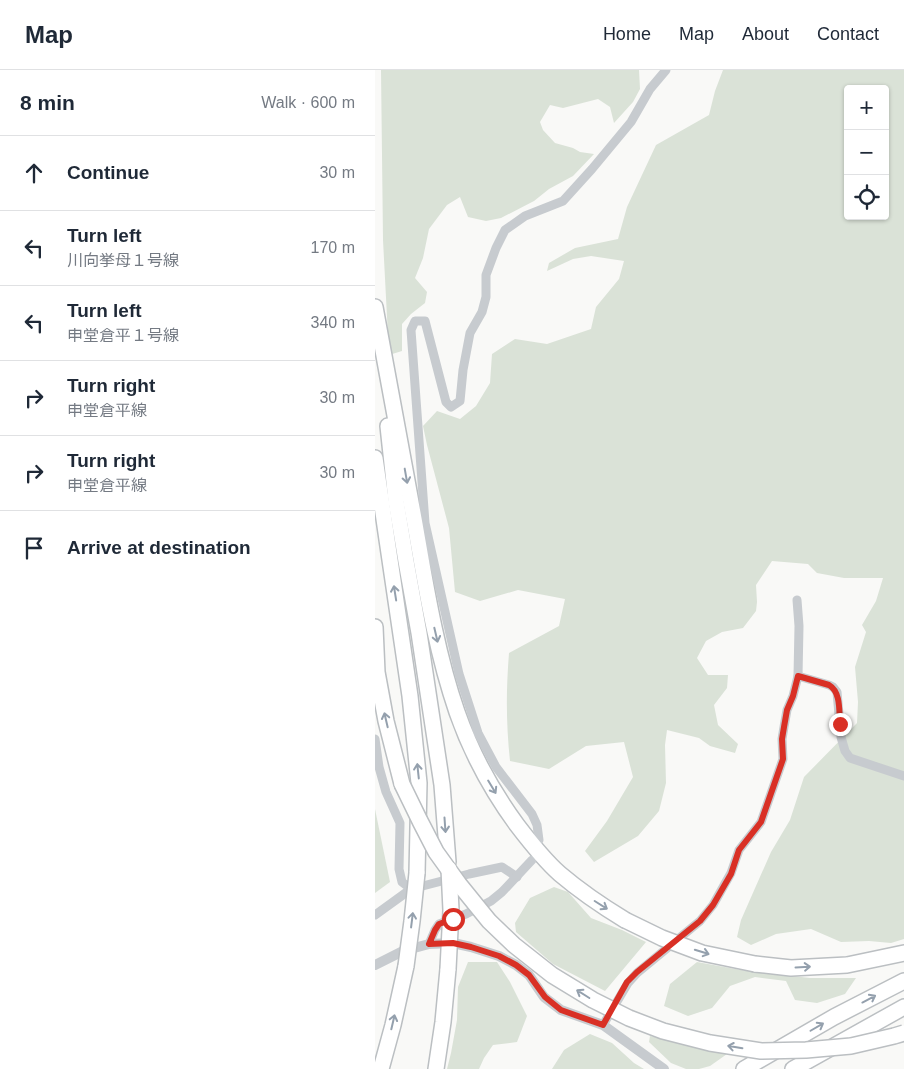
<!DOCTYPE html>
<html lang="en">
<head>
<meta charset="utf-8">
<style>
	:root { --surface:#fff; --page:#f2f2f3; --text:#1f2937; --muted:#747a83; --line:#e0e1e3 }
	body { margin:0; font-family:Helvetica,"Noto Sans JP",sans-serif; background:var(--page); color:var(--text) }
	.controls { position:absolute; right:15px; top:15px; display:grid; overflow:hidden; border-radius:5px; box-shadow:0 1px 4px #0004 }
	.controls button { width:45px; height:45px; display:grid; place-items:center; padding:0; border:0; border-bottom:1px solid var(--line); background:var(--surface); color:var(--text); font:25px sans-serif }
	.stop { position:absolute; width:15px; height:15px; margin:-11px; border:4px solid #d93025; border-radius:50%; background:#fff }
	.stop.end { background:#d93025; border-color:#fff; box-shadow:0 1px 5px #0008 }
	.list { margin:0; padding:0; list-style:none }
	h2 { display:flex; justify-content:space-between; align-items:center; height:65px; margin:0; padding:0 20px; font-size:21px }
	h2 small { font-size:16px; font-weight:400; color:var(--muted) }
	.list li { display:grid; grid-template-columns:32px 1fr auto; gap:15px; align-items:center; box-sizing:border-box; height:75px; padding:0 20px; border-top:1px solid var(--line) }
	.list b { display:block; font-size:19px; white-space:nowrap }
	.list p { margin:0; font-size:16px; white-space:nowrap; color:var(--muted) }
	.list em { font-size:16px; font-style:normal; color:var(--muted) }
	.icon { flex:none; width:28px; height:28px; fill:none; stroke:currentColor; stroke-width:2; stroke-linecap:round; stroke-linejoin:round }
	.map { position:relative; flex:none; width:529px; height:999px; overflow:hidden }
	header { display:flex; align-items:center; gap:30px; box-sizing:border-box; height:70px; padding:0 25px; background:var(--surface); border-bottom:1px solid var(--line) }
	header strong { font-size:24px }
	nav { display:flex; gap:28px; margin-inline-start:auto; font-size:18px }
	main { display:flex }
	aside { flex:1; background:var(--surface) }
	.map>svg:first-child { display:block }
</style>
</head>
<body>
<header>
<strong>Map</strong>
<nav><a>Home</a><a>Map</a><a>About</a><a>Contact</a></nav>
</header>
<main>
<aside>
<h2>8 min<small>Walk · 600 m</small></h2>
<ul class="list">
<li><svg class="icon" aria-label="ahead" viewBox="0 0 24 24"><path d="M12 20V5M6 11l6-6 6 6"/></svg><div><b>Continue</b></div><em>30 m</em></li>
<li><svg class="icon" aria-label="left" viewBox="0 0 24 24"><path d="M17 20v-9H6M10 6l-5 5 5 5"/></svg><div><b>Turn left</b><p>川向挙母１号線</p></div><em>170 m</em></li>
<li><svg class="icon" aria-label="left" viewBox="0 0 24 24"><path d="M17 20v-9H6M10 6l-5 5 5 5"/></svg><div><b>Turn left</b><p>申堂倉平１号線</p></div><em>340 m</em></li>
<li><svg class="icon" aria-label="right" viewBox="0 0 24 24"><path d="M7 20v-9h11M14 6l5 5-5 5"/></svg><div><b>Turn right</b><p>申堂倉平線</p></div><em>30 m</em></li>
<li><svg class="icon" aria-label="right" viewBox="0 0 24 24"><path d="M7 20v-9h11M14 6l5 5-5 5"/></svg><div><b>Turn right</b><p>申堂倉平線</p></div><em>30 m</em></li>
<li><svg class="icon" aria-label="arrive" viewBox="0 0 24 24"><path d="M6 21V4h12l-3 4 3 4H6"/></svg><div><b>Arrive at destination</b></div></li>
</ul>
</aside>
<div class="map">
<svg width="529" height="999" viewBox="0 0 529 999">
	<rect width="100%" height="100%" fill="#f9f9f7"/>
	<!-- green -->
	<g fill="#dae2d7" fill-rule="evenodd">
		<polygon points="6,0 264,0 265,19 258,32 239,53 235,37 223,29 188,38 175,35 165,52 168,60 180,73 198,78 205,82 219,84 198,106 174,119 159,131 126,148 111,151 93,147 85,127 72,135 54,159 48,188 40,208 52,222 50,233 36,244 27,254 27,281 14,285 8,170"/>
		<path d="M348,0H529V869L516,873L494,871L466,872L436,859L401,864L376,875L362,867L366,850L396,782L415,750L429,707L482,653L483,632L480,597L491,562L487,555L501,531L508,508H469L442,503L433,494L397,491L381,515L382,532L381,541L368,558L347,562L331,571L322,588L333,605H353L352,618L339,635L343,655L363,674L360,683L335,676L324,668L292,660L290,675L291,713L284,741L263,766L219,792L210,781L232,751L258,707L249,672L211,676L174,699L135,691C131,653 131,621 134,583L184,556L190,529L143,520L105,531L80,522L74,458L52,375L48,356L62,341L85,349L101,336L115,313L117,284L140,269L172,274L216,259L221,237L244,209L249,191L216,186L198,189L172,201L174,193L200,178L243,169L252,137L281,75L334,45L340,21ZM473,19H510V146H473Z"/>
		<polygon points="0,739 15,812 0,823"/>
		<polygon points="179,817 193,822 216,848 247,860 271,872 230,921 178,894 141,862 140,853 155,828"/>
		<polygon points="93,892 122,892 135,912 152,946 142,972 118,975 109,988 104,999 72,999 76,983 82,950 83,917"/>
		<polygon points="322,892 366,900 435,908 481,908 470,924 442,933 420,930 411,911 380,907 355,916 337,938 313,946 289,936 295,914"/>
		<polygon points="215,964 237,973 259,993 269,999 177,999 189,980"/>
		<polygon points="275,966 352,984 335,996 324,999 311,999 296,993 274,972"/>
	</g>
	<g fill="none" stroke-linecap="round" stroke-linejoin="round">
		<defs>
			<g id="motorway">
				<path d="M0,237C13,309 27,381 40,454C51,517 61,581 82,642C96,682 117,721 142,755C155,772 169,790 185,804C205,821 227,836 250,850"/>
				<polyline points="13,356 21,431 31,491 44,563 67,715 73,792"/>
				<polyline points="0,388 35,626 44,713 42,803"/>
				<polyline points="0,557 2,602 11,651 27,714"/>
				<polyline points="380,894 416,898 472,895 529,883"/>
				<polyline points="6,999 18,955 31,896"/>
				<polyline points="61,999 68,952 73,899"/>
				<polyline points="369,999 459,947 529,911"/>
				<polyline points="418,999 529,937"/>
			</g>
		</defs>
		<!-- motorway casing -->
		<use href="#motorway" stroke="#bbbfc2" stroke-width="18"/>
		<!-- minor -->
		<g stroke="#c7cbcf" stroke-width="9">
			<polyline points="423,606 454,615 458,617 462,622 466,667 470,681 475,688 529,706"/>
			<polyline points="0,669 4,697 11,722 25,753 24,799 27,812 36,819"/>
			<polyline points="164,770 162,755 157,744 121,697 103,663 84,604 50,453 36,260 40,251 50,251 71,332 76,337 85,331 88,300 95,263 107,242 111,227 111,205 121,178 130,160 150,146 188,131 217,99 256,52 275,19 291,0"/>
			<polyline points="0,845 36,819 94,804 127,797 142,807"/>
			<polyline points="54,874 60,860 64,854 91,844 116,831 127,822 157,790"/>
			<polyline points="228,955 253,913 262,903 325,851 338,835 356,803 364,780 386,752 408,689 407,669 409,657 412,640 418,626 423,606 424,556 422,530"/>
		</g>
		<!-- tertiary -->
		<polyline stroke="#c7cbcf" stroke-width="10" points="0,895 28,881 54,874 78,873 96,877 124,886 141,895 154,905 169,927 186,940 228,955 289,999"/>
		<!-- motorway -->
		<use href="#motorway" stroke="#fff" stroke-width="15"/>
		<defs>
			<g id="motorway-bridge">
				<polyline points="27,714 45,751 61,782 84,814 114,851 139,875 177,905 218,930 254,948 288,961 335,973 386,981 431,980 476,976 519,966 529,963"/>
				<polyline points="250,850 287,868 327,883 380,894"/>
				<polyline points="31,896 37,851 42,803"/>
				<polyline points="73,899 76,840 74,799"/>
			</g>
		</defs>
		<!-- motorway-bridge casing -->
		<use href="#motorway-bridge" stroke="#bbbfc2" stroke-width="18" stroke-linecap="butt"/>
		<!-- motorway-bridge -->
		<use href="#motorway-bridge" stroke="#fff" stroke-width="15"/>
	</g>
	<!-- one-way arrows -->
	<defs><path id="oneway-shaft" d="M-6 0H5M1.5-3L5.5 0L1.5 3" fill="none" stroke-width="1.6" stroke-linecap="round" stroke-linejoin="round" transform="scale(1.25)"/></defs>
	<g stroke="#94a0ad">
		<use href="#oneway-shaft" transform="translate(31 406) rotate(80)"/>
		<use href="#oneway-shaft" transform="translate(20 523) rotate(-99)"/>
		<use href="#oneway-shaft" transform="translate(61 565) rotate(77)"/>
		<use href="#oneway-shaft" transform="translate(11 650) rotate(-103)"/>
		<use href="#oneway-shaft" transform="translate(43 701) rotate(-96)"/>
		<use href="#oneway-shaft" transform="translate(117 717) rotate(59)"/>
		<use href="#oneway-shaft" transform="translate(70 755) rotate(86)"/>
		<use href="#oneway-shaft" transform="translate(226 835) rotate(32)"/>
		<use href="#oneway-shaft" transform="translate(37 850) rotate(-83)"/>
		<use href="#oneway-shaft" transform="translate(327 882) rotate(17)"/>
		<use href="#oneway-shaft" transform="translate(428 897) rotate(-3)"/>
		<use href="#oneway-shaft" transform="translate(208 924) rotate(-148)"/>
		<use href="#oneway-shaft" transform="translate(494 929) rotate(-28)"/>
		<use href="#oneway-shaft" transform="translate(18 952) rotate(-77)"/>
		<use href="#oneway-shaft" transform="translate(442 957) rotate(-30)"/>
		<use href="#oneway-shaft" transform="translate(360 977) rotate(-171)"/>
	</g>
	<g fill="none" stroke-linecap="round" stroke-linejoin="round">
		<!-- route -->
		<path stroke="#d93025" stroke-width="6" d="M78,849L64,854L60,860L54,874L78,873L96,877L124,886L141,895L154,905L170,927L186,940L228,955L252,912L262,902L325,851L338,835L356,804L364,780L386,752L408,689L407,669L409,657L412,640L418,626L423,606L454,615C466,622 464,641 465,654"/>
	</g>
</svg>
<div class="controls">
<button>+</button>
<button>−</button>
<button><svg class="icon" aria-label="locate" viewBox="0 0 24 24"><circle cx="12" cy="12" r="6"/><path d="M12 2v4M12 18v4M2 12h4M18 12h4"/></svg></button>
</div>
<div class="stop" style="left:78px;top:849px"></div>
<div class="stop end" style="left:465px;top:654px"></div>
</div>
</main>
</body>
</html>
